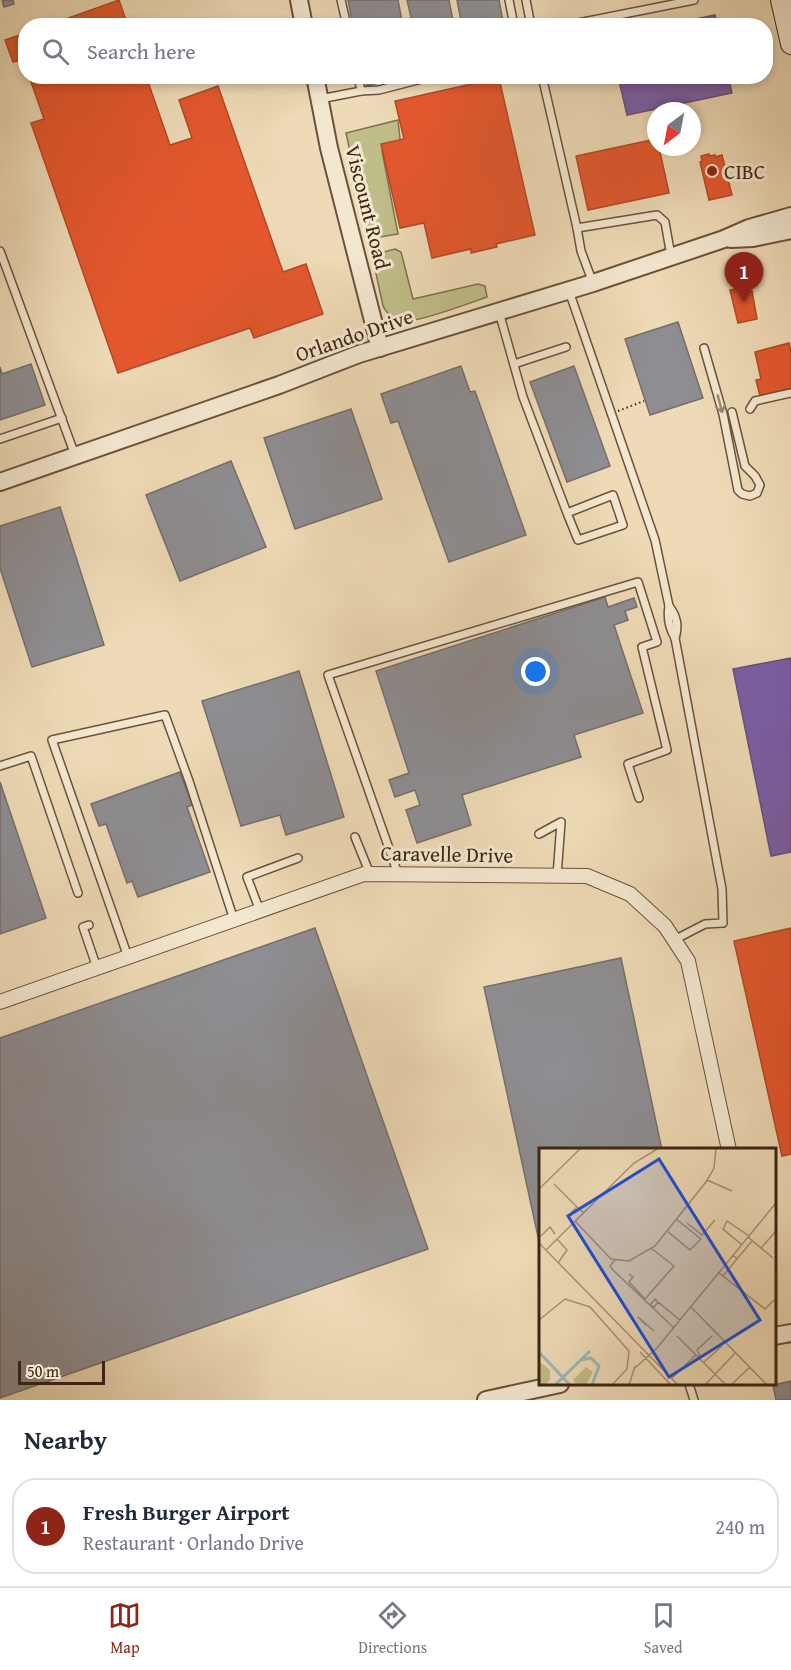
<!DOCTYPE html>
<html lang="en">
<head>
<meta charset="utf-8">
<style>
	:root { --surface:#fff; --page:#f2f2f3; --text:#1f2937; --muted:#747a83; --line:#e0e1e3; --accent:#8f2418 }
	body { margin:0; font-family:"Gentium Book Plus",serif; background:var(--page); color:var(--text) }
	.compass { position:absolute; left:647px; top:102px; width:54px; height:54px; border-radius:50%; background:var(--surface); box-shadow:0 3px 9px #0003; rotate:212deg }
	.scale { position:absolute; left:18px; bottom:15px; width:87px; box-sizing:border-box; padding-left:6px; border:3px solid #3f2513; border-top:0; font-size:16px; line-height:21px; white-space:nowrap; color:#3f2513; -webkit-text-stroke:4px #f4e7d0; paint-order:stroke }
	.you { position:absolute; left:536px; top:672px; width:21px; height:21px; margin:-15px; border:4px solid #fff; border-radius:50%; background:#1a73e8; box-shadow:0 0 0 9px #1a73e833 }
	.badge { display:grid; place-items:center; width:39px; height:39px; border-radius:50%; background:var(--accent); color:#fff; font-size:20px; font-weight:700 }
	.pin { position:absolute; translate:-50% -50px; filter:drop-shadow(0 2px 3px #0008) }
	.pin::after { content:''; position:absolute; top:32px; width:21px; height:18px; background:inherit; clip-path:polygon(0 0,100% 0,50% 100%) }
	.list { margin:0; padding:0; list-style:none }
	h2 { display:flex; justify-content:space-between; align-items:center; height:78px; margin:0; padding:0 24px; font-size:26px }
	h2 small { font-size:20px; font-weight:400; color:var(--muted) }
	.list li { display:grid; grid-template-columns:39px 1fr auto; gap:18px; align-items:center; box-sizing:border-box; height:96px; margin:0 12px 12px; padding:0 12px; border:2px solid var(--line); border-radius:24px }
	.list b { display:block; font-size:22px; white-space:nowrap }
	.list p { margin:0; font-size:20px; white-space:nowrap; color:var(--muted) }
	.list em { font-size:20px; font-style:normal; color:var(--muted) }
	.icon { flex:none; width:33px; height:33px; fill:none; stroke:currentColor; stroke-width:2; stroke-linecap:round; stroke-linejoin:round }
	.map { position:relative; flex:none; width:791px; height:1400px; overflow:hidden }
	.search { position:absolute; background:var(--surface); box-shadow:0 3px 9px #0003; left:18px; right:18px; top:18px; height:66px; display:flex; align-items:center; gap:15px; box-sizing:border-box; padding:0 21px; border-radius:24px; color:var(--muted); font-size:22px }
	.sheet { height:186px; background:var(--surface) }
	nav { display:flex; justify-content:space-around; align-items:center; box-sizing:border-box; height:84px; border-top:2px solid var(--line); background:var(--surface); font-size:16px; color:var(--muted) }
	nav a { display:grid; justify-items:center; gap:3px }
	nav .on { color:var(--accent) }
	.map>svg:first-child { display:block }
</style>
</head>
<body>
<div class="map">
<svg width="791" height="1400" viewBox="0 0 791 1400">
	<rect width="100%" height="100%" fill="#eedab6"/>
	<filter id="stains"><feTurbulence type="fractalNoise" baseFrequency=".00333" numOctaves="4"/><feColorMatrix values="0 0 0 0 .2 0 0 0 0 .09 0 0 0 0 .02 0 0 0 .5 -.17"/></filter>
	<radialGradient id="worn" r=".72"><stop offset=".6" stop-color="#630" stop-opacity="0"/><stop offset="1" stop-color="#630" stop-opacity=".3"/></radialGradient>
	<!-- green -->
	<g fill="#bfbd89" stroke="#7f714e" stroke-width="1.5">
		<polygon points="398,120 401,147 382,151 398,234 369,239 346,133"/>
		<path d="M395,249L401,252L413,299L478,284L485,286L487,297C470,303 420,322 405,321C395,320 388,316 383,306L372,255Z"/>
	</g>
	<!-- shops -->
	<g fill="#e4572e" stroke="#b24826" stroke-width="1.5">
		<polygon points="119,0 128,26 46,26"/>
		<polygon points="26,33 26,65 23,59 13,62 5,40"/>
		<polygon points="29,76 146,76 170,145 192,138 179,100 218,86 283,272 306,264 323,314 254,338 250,328 118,373 31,123 44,119"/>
		<polygon points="499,78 535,235 496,244 497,247 471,253 471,249 432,258 424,223 400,228 381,144 404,139 395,101"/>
		<polygon points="656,139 656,147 659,147 669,193 588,210 576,156"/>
		<polygon points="709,154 709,156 715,155 715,157 722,155 732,195 709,200 700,162 702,161 701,156"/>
		<polygon points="749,286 750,292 752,291 757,319 738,323 730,290"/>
		<polygon points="789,343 791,352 791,388 760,396 756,380 761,379 755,352"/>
		<polygon points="791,928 791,1154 782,1156 734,941"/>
	</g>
	<!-- offices -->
	<g fill="#7b5ea7" stroke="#694d7b" stroke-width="1.5">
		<polygon points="715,15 717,26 664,26"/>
		<polygon points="618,76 728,76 732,93 627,115"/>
		<polygon points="791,658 791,852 771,856 733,669"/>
	</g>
	<!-- industry -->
	<g fill="#8d8d92" stroke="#766e6c" stroke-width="1.5">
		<polygon points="2,0 13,0 14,4 4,7"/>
		<polygon points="348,0 398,0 403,26 353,26"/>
		<polygon points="407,0 449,0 454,26 413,26"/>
		<polygon points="457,0 499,0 504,26 462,26"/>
		<polygon points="364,76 401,76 402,78 370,85 371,87 367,87"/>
		<polygon points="678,322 703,398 650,415 625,339"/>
		<polygon points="31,364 45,405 0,420 0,367 2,374"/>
		<polygon points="461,366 470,392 475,391 526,535 449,562 398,421 391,423 381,394"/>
		<polygon points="574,366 610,466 567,482 530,382"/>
		<polygon points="351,409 382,499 295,529 264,438"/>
		<polygon points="231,461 266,547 180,581 146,495"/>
		<polygon points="60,507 104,645 32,667 0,568 0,526"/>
		<polygon points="605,597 608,607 634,598 637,607 625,611 628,620 614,625 643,713 574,735 581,757 462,795 471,825 417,843 406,810 420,805 415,790 395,797 389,780 409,773 376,671"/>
		<polygon points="299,671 344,817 286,835 280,815 241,826 202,701"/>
		<polygon points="180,772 192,805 187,807 210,872 138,897 132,881 127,883 106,824 99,826 91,804"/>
		<polygon points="0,782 46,918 0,934"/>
		<polygon points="315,928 428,1249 0,1398 0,1038"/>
		<polygon points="621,958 662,1150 540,1150 540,1246 484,987"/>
		<polygon points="791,1381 791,1400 776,1400 773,1385"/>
	</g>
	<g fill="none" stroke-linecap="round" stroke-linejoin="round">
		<defs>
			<g id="service">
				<polyline points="341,0 347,26"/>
				<polyline points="509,0 514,26"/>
				<polyline points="526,0 531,26"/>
				<polyline points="563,26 694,0"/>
				<polyline points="542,76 577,228"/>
				<polyline points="361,91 379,90 433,76"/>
				<polyline points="320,99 361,91 358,76"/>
				<polyline points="0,251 75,455"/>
				<polyline points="593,283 581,251 577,228 657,215 665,222 671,256"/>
				<path d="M569,291L655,540L669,606C667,618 669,628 675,638L722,889L723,923L705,924L674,940"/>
				<polyline points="499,312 523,397 567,513 613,495 623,525 578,540 567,513"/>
				<polyline points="704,348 723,414 738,490 742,494 750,496 757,493 760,485 755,476 745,466 732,412"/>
				<polyline points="514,364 566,347"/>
				<polyline points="750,409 755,401 791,393"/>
				<polyline points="0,439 62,418"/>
				<path d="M669,606C677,616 679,626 675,638"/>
				<polyline points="0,766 31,756 78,893"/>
				<polyline points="539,834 561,822 557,876"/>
				<polyline points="355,837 370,874"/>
				<polyline points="398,874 328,675 638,582 657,642 642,647 667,750 628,764 639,798"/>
				<polyline points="260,911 247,877 298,858"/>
				<polyline points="89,925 83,927 97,968"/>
				<polyline points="128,957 52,740 165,715 189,781 234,920"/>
				<polyline points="689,1384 694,1400"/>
			</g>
			<polyline id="minor" points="0,1002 364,874 587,876 630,894 665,926 688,961 729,1150"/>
			<g id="tertiary">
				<polyline points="299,0 304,26"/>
				<polyline points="315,76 329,148 380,348"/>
				<polyline points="731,239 753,238 791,230"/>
				<polyline points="0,482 279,385 359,354 593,283 724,239 749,228 791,216"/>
				<polyline points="774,1336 791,1333"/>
				<polyline points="486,1400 560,1384"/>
			</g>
			<polyline id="secondary" points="781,0 791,44"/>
		</defs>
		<!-- service casing -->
		<use href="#service" stroke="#6b523c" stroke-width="10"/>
		<!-- minor casing -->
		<use href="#minor" stroke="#6b523c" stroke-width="16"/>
		<!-- tertiary casing -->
		<use href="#tertiary" stroke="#6b523c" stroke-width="20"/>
		<!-- secondary casing -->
		<use href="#secondary" stroke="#3f2513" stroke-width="22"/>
		<!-- path -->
		<polyline stroke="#3f2513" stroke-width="2" stroke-dasharray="1.5 3" stroke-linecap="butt" points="618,411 644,401"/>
		<!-- service -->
		<use href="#service" stroke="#f4e7d0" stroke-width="7"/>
		<!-- minor -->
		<use href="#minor" stroke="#f4e7d0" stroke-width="14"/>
		<!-- tertiary -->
		<use href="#tertiary" stroke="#f4e7d0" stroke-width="16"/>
		<!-- secondary -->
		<use href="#secondary" stroke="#f4e7d0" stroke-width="20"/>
	</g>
	<!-- one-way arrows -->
	<defs><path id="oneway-shaft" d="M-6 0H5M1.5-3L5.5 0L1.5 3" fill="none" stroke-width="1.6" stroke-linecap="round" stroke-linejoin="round" transform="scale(1.5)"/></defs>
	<use stroke="#9a8672" href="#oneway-shaft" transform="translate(720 404) rotate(75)"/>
	<!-- markers -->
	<circle fill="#8f2418" stroke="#f4e7d0" stroke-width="2" cx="712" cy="171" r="6"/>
	<g text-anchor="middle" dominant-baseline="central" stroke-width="6" stroke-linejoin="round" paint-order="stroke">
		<!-- poi labels -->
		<g font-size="21" fill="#3f2513" stroke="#f4e7d0" text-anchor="start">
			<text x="724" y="171">CIBC</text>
		</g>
		<!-- street labels -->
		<g font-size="21" fill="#3f2513" stroke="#f4e7d0">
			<text transform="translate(368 207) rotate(76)">Viscount Road</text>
			<text transform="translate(354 335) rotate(-19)">Orlando Drive</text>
			<text transform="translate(447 854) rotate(1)">Caravelle Drive</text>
		</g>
	</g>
	<!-- overview -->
	<g transform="translate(539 1148)">
		<rect width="237" height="237" fill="#eedab6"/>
		<path d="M0,213L11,222V232L6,237H0ZM47,219L54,224L47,237H38L34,232Z" fill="#bfbd89"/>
		<path fill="none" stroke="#9bb9b5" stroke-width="3" d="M0,204L31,237M42,212L52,210L60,218L53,237M16,237L51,203"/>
		<path fill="none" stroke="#a89275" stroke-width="1.5" d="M168,32L193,43M15,36L38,59M0,41L42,0M31,66L38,59L45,65M36,73L72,111L90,113L116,98L167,34L175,20L177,0M148,75L163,87L176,72M128,83L151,102L162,91L137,71M2,88L11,79L16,86M209,89L234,110M18,91L28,102L19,115M0,95L139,237M203,97L184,81L188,73L210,88M222,100L237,83M7,102L95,15L120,0M194,107L198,111L213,93M76,112L71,118L74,122L135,180M180,125L226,161L237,150M90,126L94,129L90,134L106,151L135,118L112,100M184,128L198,111M119,154L116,151L111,157L115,159L119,154L141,172M152,159L228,237M0,172L26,151L51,159L90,203L88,221L73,237M107,177L99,169L115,183M138,188L187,237M101,204L132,237M161,208L158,202L173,188M165,214L183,198M96,220L118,200L237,55M133,230L157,207M90,237L96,218M166,237L197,204M192,237L211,219"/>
		<path fill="#1d4ed8" fill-opacity="0.15" stroke="#1d4ed8" stroke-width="3" d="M120,11L221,172L130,229L29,68Z"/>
		<rect width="237" height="237" fill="none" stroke="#3f2513" stroke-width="3"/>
	</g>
	<rect width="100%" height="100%" filter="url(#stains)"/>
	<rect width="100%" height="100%" fill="url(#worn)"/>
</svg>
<svg class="compass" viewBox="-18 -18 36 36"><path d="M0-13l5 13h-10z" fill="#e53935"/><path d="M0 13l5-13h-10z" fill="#747a83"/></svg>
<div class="scale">50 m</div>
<div class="you"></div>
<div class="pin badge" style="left:744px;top:302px">1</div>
<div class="search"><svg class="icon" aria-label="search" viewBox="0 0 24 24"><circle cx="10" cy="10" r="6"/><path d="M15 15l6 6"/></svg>Search here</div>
</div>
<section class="sheet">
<h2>Nearby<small></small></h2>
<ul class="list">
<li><span class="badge">1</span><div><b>Fresh Burger Airport</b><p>Restaurant · Orlando Drive</p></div><em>240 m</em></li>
</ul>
</section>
<nav>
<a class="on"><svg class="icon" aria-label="map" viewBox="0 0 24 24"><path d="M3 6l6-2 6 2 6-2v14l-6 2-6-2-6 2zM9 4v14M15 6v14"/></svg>Map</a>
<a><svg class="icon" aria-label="directions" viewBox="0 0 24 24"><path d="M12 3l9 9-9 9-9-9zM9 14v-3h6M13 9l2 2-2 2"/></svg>Directions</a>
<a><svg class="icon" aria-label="saved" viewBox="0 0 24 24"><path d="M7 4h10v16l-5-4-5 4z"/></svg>Saved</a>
</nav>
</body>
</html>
